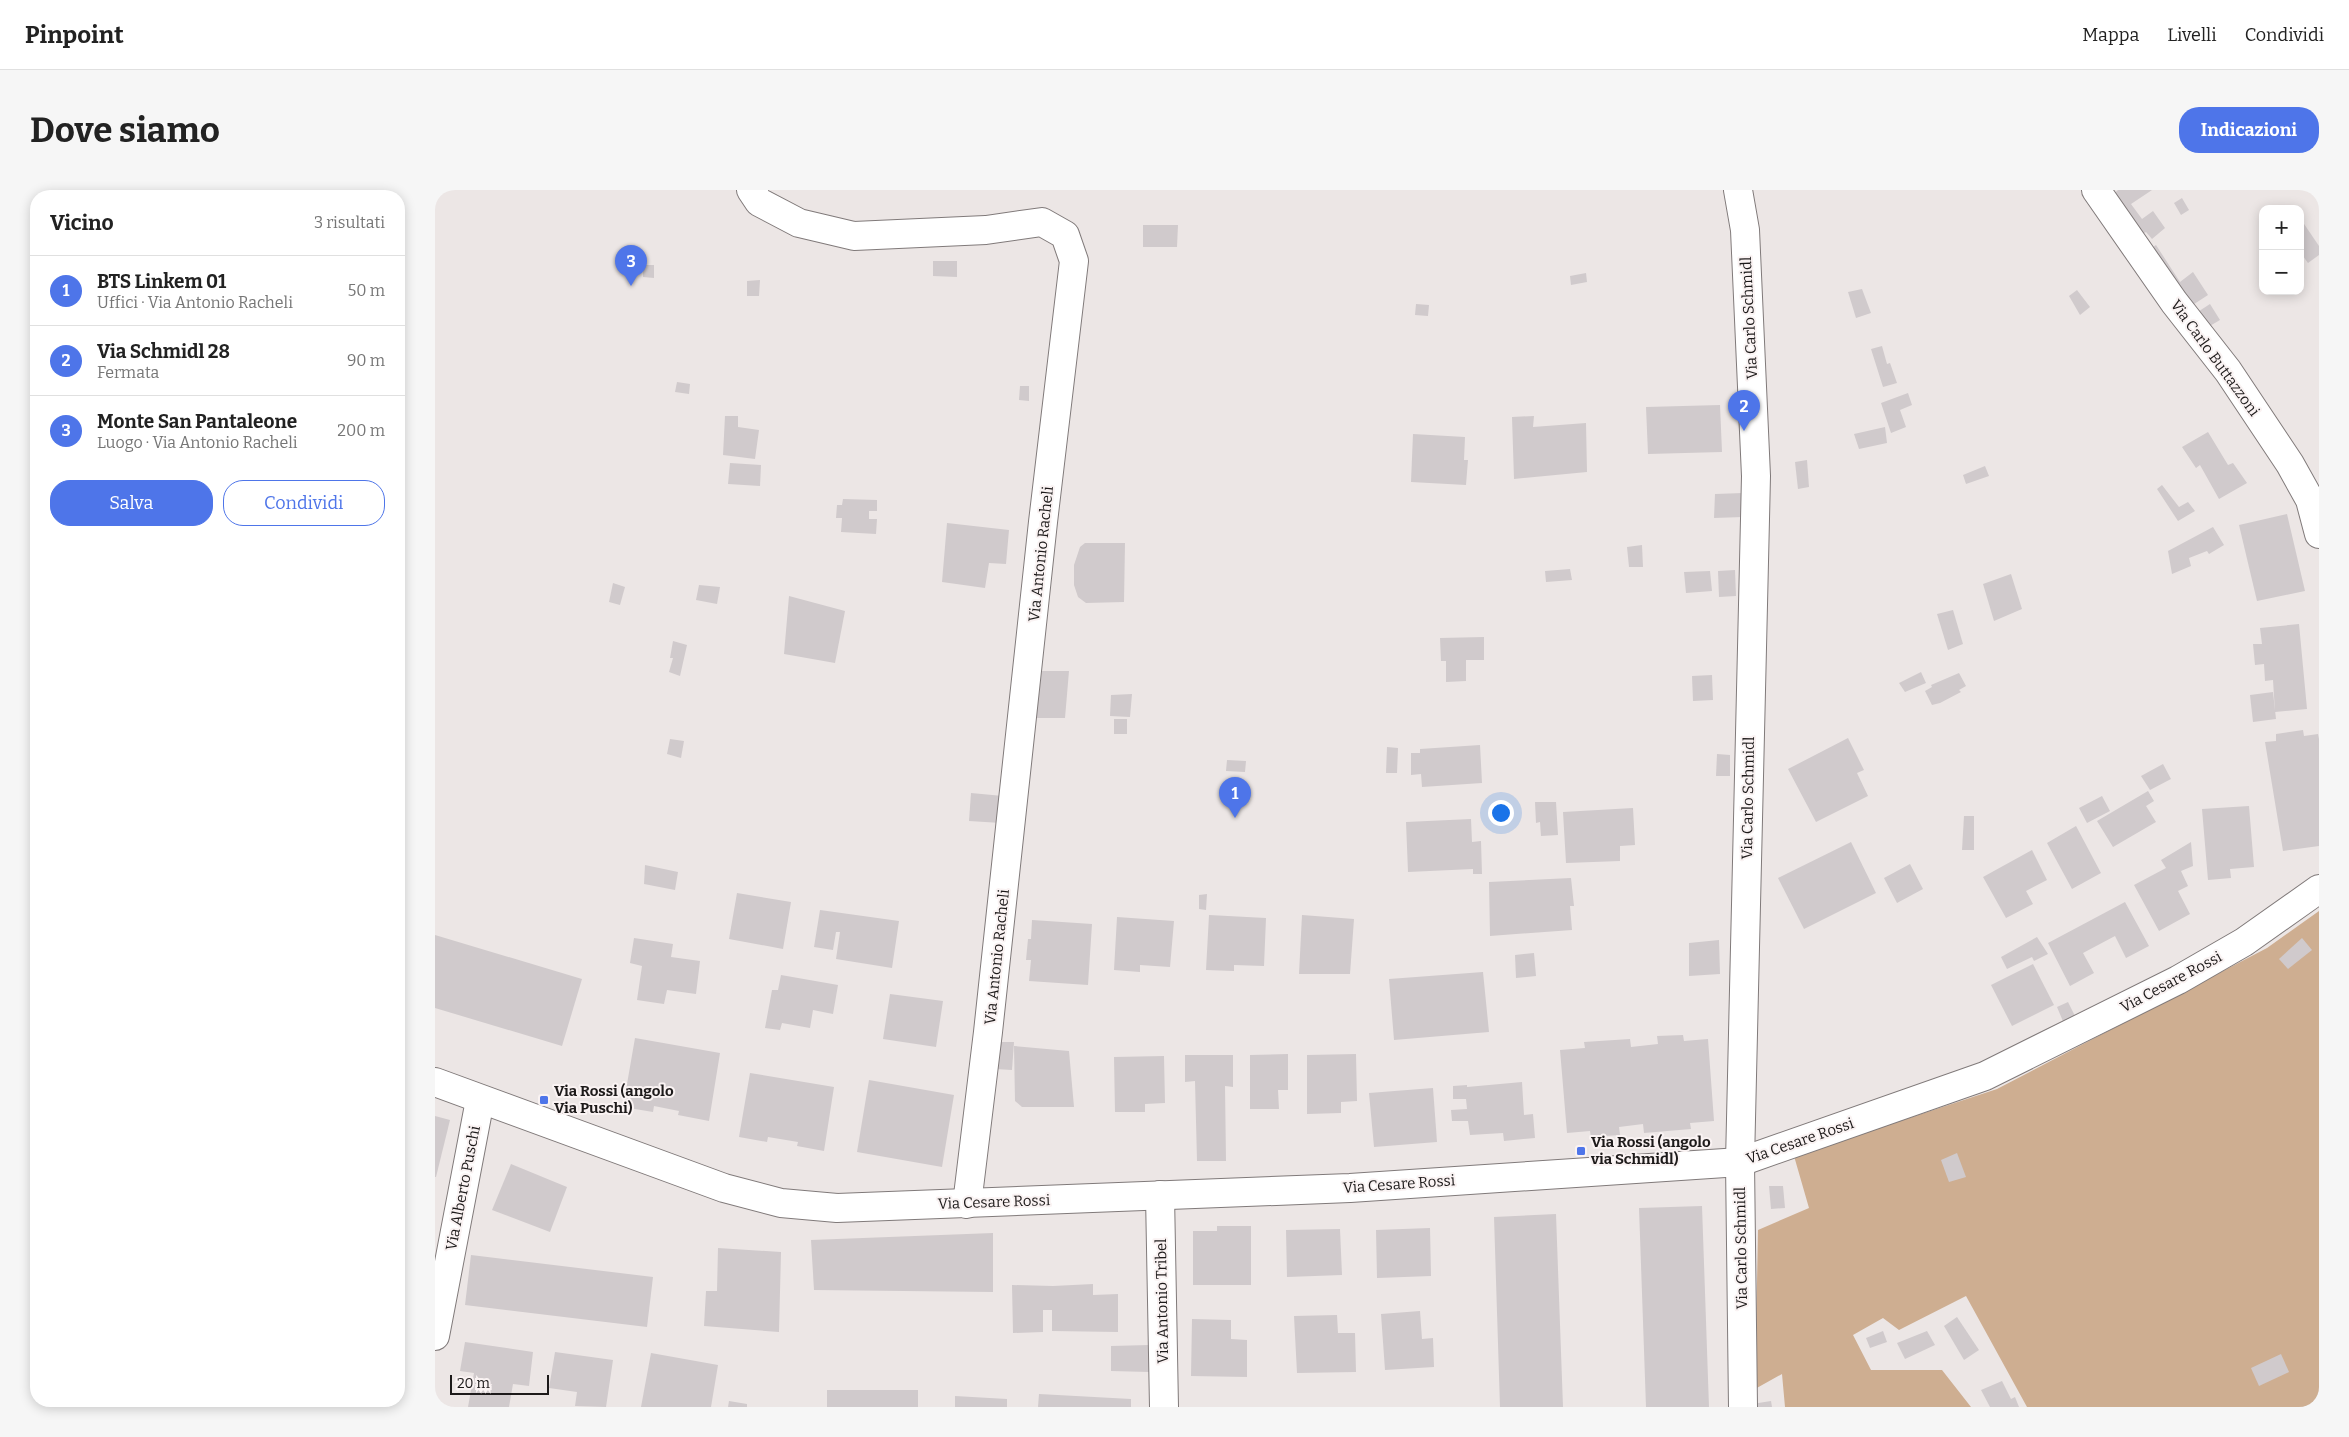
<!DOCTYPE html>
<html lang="it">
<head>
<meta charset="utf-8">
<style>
	:root { --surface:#fff; --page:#f6f6f6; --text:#222; --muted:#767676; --line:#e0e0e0; --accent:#4e75e9 }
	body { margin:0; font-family:Bitter,serif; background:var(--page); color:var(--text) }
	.controls { position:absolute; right:15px; top:15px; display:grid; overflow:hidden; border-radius:10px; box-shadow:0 2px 12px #0003 }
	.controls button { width:45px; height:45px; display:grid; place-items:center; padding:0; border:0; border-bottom:1px solid var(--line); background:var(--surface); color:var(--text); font:25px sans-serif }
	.scale { position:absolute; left:15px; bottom:12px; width:99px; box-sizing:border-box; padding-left:5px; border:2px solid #1d1a1a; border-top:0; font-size:14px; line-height:18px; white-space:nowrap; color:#1d1a1a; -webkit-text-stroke:4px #faf3f3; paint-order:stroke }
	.you { position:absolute; left:1065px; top:622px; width:18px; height:18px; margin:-12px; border:4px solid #fff; border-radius:50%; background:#1a73e8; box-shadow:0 0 0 8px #1a73e833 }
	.badge { display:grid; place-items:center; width:32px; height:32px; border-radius:50%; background:var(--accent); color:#fff; font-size:16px; font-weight:700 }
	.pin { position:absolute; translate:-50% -41px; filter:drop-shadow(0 1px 2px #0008) }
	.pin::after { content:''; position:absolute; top:26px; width:18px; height:15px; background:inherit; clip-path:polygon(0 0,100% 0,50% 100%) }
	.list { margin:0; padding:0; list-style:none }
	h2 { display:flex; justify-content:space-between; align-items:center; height:65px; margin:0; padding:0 20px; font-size:21px }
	h2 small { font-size:16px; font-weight:400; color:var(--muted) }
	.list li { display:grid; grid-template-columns:32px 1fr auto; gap:15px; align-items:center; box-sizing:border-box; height:70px; padding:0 20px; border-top:1px solid var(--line) }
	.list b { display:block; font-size:19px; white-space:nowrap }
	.list p { margin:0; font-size:16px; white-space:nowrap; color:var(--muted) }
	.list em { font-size:16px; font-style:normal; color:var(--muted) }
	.actions { display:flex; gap:10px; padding:15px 20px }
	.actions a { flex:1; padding:11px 0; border:1px solid var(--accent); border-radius:20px; text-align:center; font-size:18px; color:var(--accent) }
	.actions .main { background:var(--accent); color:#fff }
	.map { position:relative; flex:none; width:1884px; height:1217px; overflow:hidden; border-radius:20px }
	header { display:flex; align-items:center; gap:30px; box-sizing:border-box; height:70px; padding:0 25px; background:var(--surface); border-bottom:1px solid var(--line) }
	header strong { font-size:24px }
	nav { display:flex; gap:28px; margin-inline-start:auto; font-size:18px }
	.intro { display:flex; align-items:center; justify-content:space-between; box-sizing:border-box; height:120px; padding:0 30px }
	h1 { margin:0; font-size:35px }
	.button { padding:12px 22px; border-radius:20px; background:var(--accent); color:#fff; font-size:18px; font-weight:700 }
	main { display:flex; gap:30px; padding:0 30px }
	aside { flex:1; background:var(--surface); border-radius:20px; box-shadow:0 2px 12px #0003 }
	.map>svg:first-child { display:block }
</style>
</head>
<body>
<header>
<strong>Pinpoint</strong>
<nav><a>Mappa</a><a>Livelli</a><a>Condividi</a></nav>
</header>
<div class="intro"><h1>Dove siamo</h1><a class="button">Indicazioni</a></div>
<main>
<aside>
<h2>Vicino<small>3 risultati</small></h2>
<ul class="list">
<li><span class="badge">1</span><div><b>BTS Linkem 01</b><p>Uffici · Via Antonio Racheli</p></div><em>50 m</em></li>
<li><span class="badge">2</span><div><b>Via Schmidl 28</b><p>Fermata</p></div><em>90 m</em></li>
<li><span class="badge">3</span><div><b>Monte San Pantaleone</b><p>Luogo · Via Antonio Racheli</p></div><em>200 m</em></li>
</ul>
<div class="actions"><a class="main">Salva</a><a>Condividi</a></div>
</aside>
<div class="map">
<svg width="1884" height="1217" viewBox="0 0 1884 1217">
	<rect width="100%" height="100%" fill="#ece6e5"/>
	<!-- green -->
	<polygon fill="#ceae91" points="1884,721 1884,1217 1592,1217 1531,1106 1464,1140 1448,1128 1418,1145 1436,1180 1507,1180 1536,1217 1350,1217 1347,1184 1320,1199 1323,1040 1374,1018 1359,966 1562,899 1832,758"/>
	<!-- building -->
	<g fill="#d0cacc">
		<polygon points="1683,0 1717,0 1696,14 1707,29 1718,21 1730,38 1717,49 1711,42 1701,48 1673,9"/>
		<polygon points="1747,8 1754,20 1746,25 1739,13"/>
		<polygon points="1865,28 1884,56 1884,65 1873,73 1865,62"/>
		<polygon points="708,35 743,35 742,57 708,57"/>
		<polygon points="1721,55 1745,92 1758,82 1773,105 1753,118 1712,61"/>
		<polygon points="498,71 522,71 522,87 498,86"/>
		<polygon points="208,75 219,75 219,88 208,87"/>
		<polygon points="1151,83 1152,92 1136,95 1135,86"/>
		<polygon points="325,90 324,106 312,106 312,91"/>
		<polygon points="1427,99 1436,123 1421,128 1413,102"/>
		<polygon points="1642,100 1655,117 1645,125 1634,106"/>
		<polygon points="981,114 994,115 993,126 980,125"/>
		<polygon points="1775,114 1785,130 1768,140 1758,125"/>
		<polygon points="1447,156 1452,174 1455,173 1462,193 1448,197 1436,159"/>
		<polygon points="242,192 255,194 254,204 240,202"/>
		<polygon points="585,196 594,196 594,211 584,210"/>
		<polygon points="1473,203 1477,215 1465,220 1471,237 1456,243 1446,213"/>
		<polygon points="1285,215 1287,262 1213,264 1211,217"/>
		<polygon points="290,226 303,226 303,237 324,240 320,269 288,265"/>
		<polygon points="1099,226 1098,237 1151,233 1152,282 1079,289 1077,227"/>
		<polygon points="1450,237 1452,253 1424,259 1419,244"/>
		<polygon points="1773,242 1793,275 1798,273 1812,293 1784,309 1765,275 1761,278 1747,257"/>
		<polygon points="978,244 1030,247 1029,270 1033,270 1031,295 976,292"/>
		<polygon points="1372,270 1374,297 1363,299 1360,272"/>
		<polygon points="295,273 326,275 325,296 293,294"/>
		<polygon points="1550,276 1554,286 1531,294 1528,285"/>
		<polygon points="1727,295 1744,317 1753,312 1760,321 1743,331 1722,299"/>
		<polygon points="1308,303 1308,327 1279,328 1280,304"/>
		<polygon points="408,309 442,310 442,321 434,321 434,329 442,329 441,344 406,342 407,328 401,328 402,315 407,315"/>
		<polygon points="1852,324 1870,401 1822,411 1804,335"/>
		<polygon points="512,333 574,340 571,374 554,373 550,398 507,392"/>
		<polygon points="1778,337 1789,355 1774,364 1772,361 1754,368 1756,376 1737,384 1733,361"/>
		<polygon points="650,353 690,353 689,412 651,413 643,407 639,395 639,375 645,357"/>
		<polygon points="1207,355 1208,377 1194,377 1192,357"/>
		<polygon points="1135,379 1137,390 1111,392 1110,381"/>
		<polygon points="1300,380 1301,406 1284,407 1283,381"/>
		<polygon points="1275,381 1277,401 1251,403 1249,382"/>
		<polygon points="1576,384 1587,419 1559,431 1548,394"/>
		<polygon points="178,393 190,397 185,415 174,412"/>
		<polygon points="264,395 285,397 282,414 261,410"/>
		<polygon points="354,406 410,421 400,473 349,464"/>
		<polygon points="1518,420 1528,454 1513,460 1502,424"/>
		<polygon points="1864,434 1872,519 1840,522 1838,490 1830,491 1829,474 1820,475 1818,454 1827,454 1825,438"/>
		<polygon points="1049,447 1049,470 1031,470 1031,491 1011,492 1011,471 1006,471 1005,448"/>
		<polygon points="238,451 252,455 245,486 234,482 238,468 235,468"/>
		<polygon points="607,481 634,481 630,528 601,528"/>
		<polygon points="1486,482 1491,493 1470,502 1464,493"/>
		<polygon points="1524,483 1531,496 1524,500 1526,502 1505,513 1497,515 1490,501 1497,497 1496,495"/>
		<polygon points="1277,485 1278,510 1258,511 1257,486"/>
		<polygon points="1838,502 1841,529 1818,532 1815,505"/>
		<polygon points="697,504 695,527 675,526 676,505"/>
		<rect x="679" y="529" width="13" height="15"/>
		<polygon points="1868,540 1869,546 1883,544 1884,549 1884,656 1848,661 1830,552 1841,551 1841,544"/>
		<polygon points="1413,548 1429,580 1422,583 1433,606 1381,632 1353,579"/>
		<polygon points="235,549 249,551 246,568 232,564"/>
		<polygon points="1045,555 1047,593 987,597 986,584 976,585 976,563 985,563 985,559"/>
		<polygon points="952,557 963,558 962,583 951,583"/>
		<polygon points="1282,564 1295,565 1295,586 1281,586"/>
		<polygon points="792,570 811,571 810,582 791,581"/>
		<polygon points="1728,574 1736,589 1715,600 1706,586"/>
		<polygon points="1713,601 1719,611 1711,616 1721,632 1678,657 1662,631"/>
		<polygon points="536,603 568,606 566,633 534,631"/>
		<polygon points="1667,606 1675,621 1652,633 1644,618"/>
		<polygon points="1100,612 1121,612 1123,645 1106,646 1105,632 1101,633"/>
		<polygon points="1814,616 1819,677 1795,679 1796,688 1773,690 1767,619"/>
		<polygon points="1198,618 1200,655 1185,656 1185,671 1131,673 1128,622"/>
		<polygon points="1529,626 1539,626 1539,660 1527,660"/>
		<polygon points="1036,629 1037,652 1046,651 1047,684 1038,684 1038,679 973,682 971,632"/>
		<polygon points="1641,636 1666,683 1637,699 1612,653"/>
		<polygon points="1416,652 1441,703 1369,739 1343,688"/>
		<polygon points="1756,652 1758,676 1746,681 1753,696 1743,701 1755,724 1724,741 1699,695 1731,678 1726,670"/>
		<polygon points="1597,660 1612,690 1591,701 1598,714 1571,728 1548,687"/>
		<polygon points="1475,674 1488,699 1462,713 1449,688"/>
		<polygon points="210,675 243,682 240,700 209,694"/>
		<polygon points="1136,688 1139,716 1135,716 1137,740 1055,746 1054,692"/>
		<polygon points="302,703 356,712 348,759 294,749"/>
		<polygon points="772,704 771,720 764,719 764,705"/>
		<polygon points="1690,712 1714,756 1691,768 1680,746 1648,763 1659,783 1635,796 1613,753"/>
		<polygon points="385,720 464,731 457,778 401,769 405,742 401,742 398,760 379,757"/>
		<polygon points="774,725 831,728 829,776 799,775 799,781 771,780"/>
		<polygon points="867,725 919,729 915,784 864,784"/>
		<polygon points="682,727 739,731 735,777 705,775 705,782 679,780"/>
		<polygon points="597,730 657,734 653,795 594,791 596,770 591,770 593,749 596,749"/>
		<polygon points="0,745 147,789 127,856 0,818"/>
		<polygon points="1602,747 1613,764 1599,771 1597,767 1572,779 1566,767"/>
		<polygon points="199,748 238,754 236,767 265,771 261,804 232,800 229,814 202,810 207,776 195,773"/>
		<polygon points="1867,748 1877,760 1853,779 1844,769"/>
		<polygon points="1284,750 1285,784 1254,786 1254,753"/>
		<polygon points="1099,763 1101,786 1081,788 1080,765"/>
		<polygon points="1598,774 1619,815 1577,836 1556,795"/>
		<polygon points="1048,782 1054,842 959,850 954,789"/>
		<polygon points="346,785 403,795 398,824 378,820 375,838 347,833 345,840 330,838 337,800 343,800"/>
		<polygon points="455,804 508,811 501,857 448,849"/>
		<polygon points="1633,812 1642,830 1630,836 1622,817"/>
		<polygon points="1248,845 1249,851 1273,849 1279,931 1255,933 1256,939 1209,943 1208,934 1184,937 1185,945 1156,947 1155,941 1132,943 1125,860 1150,858 1149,852 1195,849 1196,857 1223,854 1222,846"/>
		<polygon points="200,848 285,863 274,931 243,925 244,921 219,916 218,922 188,917"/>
		<polygon points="562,852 579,852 577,880 560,879"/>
		<polygon points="579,856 634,861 639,917 587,917 580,911"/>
		<polygon points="853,864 853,900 843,900 844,919 815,919 815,865"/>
		<polygon points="921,864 922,911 906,912 906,923 872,924 872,865"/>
		<polygon points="750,865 798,865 798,897 790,896 791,971 762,971 760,891 750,892"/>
		<polygon points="729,866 730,913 710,914 710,922 680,922 679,867"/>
		<polygon points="315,883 399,897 389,961 362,956 363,952 333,947 332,952 304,947"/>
		<polygon points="434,890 519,905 507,977 422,962"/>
		<polygon points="1087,892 1089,925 1098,924 1100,948 1069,951 1068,943 1035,945 1033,931 1017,931 1016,920 1032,919 1031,909 1018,909 1018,896 1032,895 1032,897"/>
		<polygon points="998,898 1002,952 939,957 934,903"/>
		<polygon points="0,926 15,930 1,987 0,987"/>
		<polygon points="1522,963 1531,987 1514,992 1506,970"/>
		<polygon points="76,974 132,997 115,1042 57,1020"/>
		<polygon points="1334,996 1348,996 1350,1018 1336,1019"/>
		<polygon points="1267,1016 1274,1217 1211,1217 1204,1018"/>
		<polygon points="1121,1024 1128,1217 1065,1217 1059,1027"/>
		<polygon points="782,1036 816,1036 816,1095 758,1095 758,1041 782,1041"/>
		<polygon points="995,1038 996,1086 942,1088 941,1040"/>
		<polygon points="905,1039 907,1085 852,1087 851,1040"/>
		<polygon points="558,1043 558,1102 379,1100 376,1050"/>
		<polygon points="283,1058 346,1062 344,1142 269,1136 271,1101 282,1101"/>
		<polygon points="36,1065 218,1087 212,1137 30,1115"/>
		<polygon points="658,1094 658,1105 683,1104 683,1142 617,1141 617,1120 608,1120 608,1142 578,1143 577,1095 618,1096"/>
		<polygon points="985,1121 987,1149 998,1148 999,1177 950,1180 946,1124"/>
		<polygon points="902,1125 903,1143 920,1143 921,1182 862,1183 859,1126"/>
		<polygon points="1522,1127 1544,1160 1529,1170 1509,1136"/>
		<polygon points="757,1129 796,1130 796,1149 812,1150 812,1187 756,1186"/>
		<polygon points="1448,1141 1452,1152 1435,1158 1431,1148"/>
		<polygon points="1492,1141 1500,1155 1470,1169 1462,1153"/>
		<polygon points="30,1152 98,1162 94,1196 78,1194 74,1217 33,1217 39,1183 25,1181"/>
		<polygon points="714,1155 714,1182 676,1181 676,1156"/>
		<polygon points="120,1162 178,1170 171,1217 140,1216 142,1202 114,1198"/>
		<polygon points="216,1163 283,1175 276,1217 206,1217"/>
		<polygon points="1846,1164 1854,1182 1824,1196 1816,1178"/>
		<polygon points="1567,1191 1576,1209 1580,1207 1584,1217 1555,1217 1546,1200"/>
		<rect x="392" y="1200" width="91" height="17"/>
		<polygon points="604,1204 696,1209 696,1217 603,1217"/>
		<polygon points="520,1206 572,1209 572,1217 520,1217"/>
		<polygon points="294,1211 312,1214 312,1217 293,1217"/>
		<polygon points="1336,1211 1337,1217 1317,1217 1317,1214"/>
	</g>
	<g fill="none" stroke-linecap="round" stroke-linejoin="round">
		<defs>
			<g id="minor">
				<polyline points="316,0 324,12 364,33 419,46 551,40 607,32 630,45 639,71 608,332 553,842 532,1014"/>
				<polyline points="1303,0 1310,40 1321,286 1305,972 1308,1217"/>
				<polyline points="1661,0 1739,112 1793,181 1855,274 1875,310 1884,344"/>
				<polyline points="0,892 289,998 346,1013 402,1018 915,998 1305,972 1550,886 1743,790 1809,752 1884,699"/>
				<polyline points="725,1005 729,1217"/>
				<polyline points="0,1146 45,910"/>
			</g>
		</defs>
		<!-- minor casing -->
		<use href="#minor" stroke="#807a7a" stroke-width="30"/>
		<!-- minor -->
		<use href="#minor" stroke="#fff" stroke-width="28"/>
	</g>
	<!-- markers -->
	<g fill="#4e75e9" stroke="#faf3f3" stroke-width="2">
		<rect x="104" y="905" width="10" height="10" rx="2.5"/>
		<rect x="1141" y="956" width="10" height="10" rx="2.5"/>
	</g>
	<g text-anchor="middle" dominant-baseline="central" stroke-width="4" stroke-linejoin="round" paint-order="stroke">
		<!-- street labels -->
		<g font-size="15" fill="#1d1a1a" stroke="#faf3f3">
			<text transform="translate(1314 128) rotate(-93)">Via Carlo Schmidl</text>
			<text transform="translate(1780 168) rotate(54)">Via Carlo Buttazzoni</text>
			<text transform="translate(606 364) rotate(-84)">Via Antonio Racheli</text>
			<text transform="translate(1313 608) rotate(-89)">Via Carlo Schmidl</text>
			<text transform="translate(562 767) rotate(-84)">Via Antonio Racheli</text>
			<text transform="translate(1736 792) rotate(-28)">Via Cesare Rossi</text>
			<text transform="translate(1365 951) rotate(-19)">Via Cesare Rossi</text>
			<text transform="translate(964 994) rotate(-4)">Via Cesare Rossi</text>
			<text transform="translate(28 998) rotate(-79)">Via Alberto Puschi</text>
			<text transform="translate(559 1012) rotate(-2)">Via Cesare Rossi</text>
			<text transform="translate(1306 1058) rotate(-91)">Via Carlo Schmidl</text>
			<text transform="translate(727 1111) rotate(-91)">Via Antonio Tribel</text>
		</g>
		<!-- poi labels -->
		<g font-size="15" font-weight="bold" fill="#1d1a1a" stroke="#faf3f3" text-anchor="start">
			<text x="119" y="901">Via Rossi (angolo<tspan x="119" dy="17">Via Puschi)</tspan></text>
			<text x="1156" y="952">Via Rossi (angolo<tspan x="1156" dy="17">via Schmidl)</tspan></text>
		</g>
	</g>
</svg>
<div class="controls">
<button>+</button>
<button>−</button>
</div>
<div class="scale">20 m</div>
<div class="you"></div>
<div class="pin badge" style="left:800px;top:628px">1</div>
<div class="pin badge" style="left:1309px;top:241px">2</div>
<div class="pin badge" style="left:196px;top:96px">3</div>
</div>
</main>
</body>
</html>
